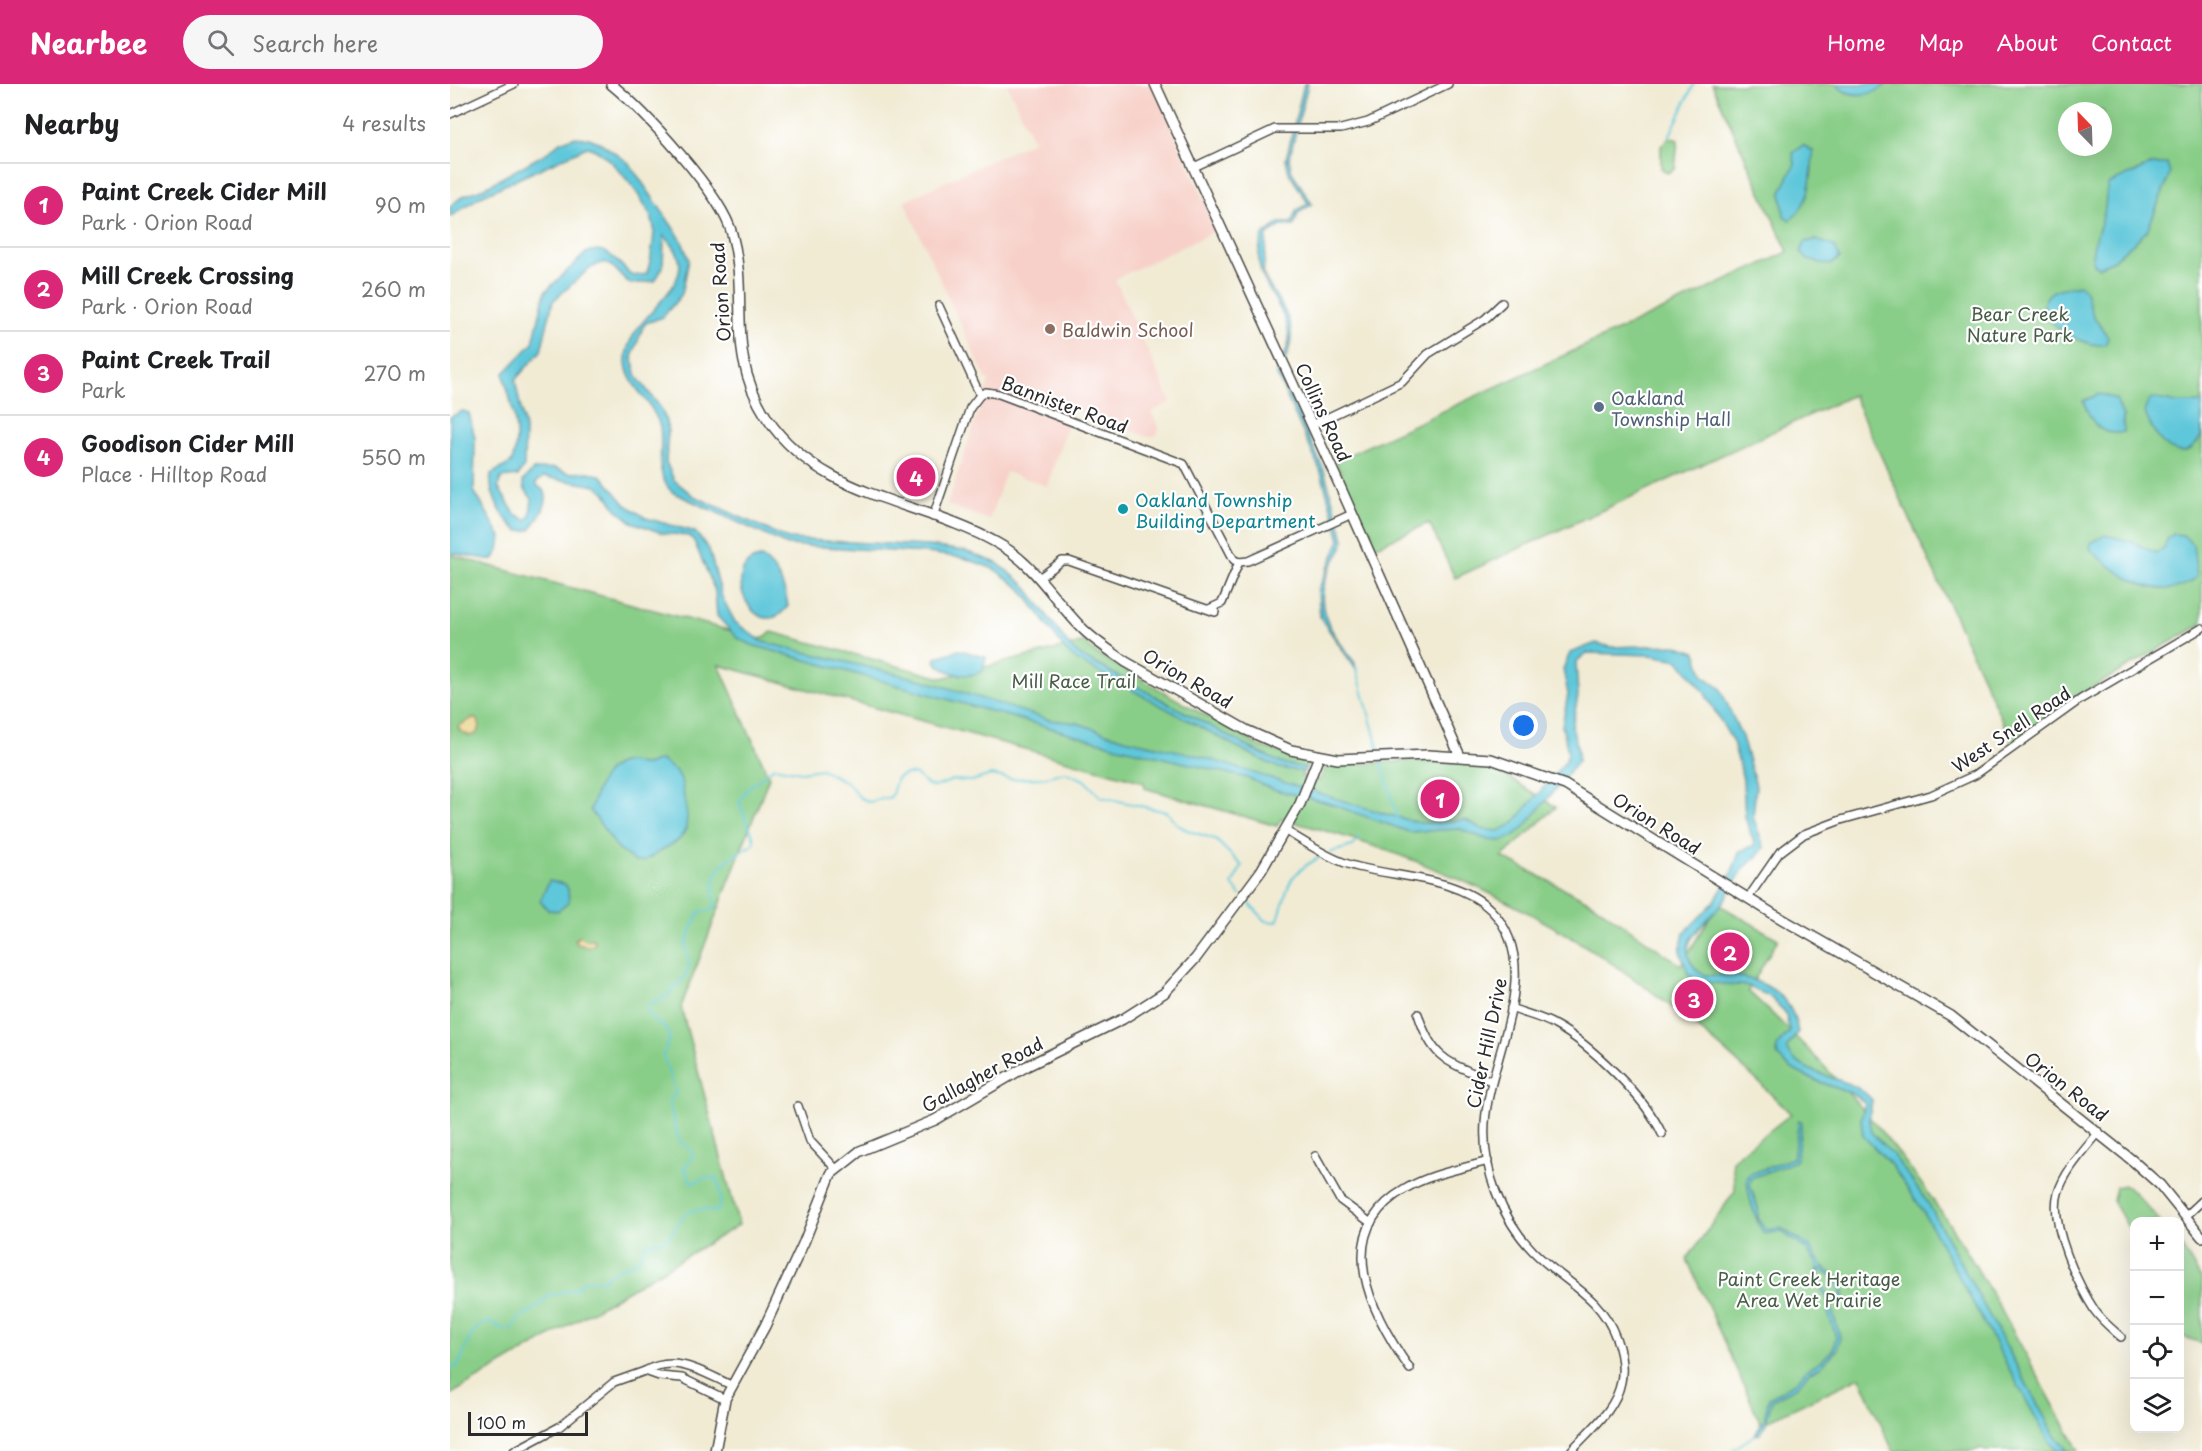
<!DOCTYPE html>
<html lang="en">
<head>
<meta charset="utf-8">
<style>
	:root { --surface:#fff; --page:#f6f6f6; --text:#202124; --muted:#757577; --line:#e0e0e0; --accent:#db2777 }
	body { margin:0; font-family:"Playpen Sans",sans-serif; background:var(--page); color:var(--text) }
	.controls { position:absolute; right:18px; bottom:18px; display:grid; overflow:hidden; border-radius:12px; box-shadow:0 6px 24px #0002 }
	.controls button { width:54px; height:54px; display:grid; place-items:center; padding:0; border:0; border-bottom:2px solid var(--line); background:var(--surface); color:var(--text); font:30px sans-serif }
	.compass { position:absolute; left:1608px; top:18px; width:54px; height:54px; border-radius:50%; background:var(--surface); box-shadow:0 6px 24px #0002; rotate:337deg }
	.scale { position:absolute; left:18px; bottom:15px; width:120px; box-sizing:border-box; padding-left:6px; border:3px solid #2b2b2b; border-top:0; font-size:16px; line-height:21px; white-space:nowrap; color:#2b2b2b; -webkit-text-stroke:4px #fff; paint-order:stroke }
	.you { position:absolute; left:1074px; top:642px; width:21px; height:21px; margin:-15px; border:4px solid #fff; border-radius:50%; background:#1a73e8; box-shadow:0 0 0 9px #1a73e833 }
	.badge { display:grid; place-items:center; width:39px; height:39px; border-radius:50%; background:var(--accent); color:#fff; font-size:20px; font-weight:700 }
	.pin { position:absolute; translate:-50% -50%; border:3px solid #fff; box-shadow:0 2px 6px #0006 }
	.list { margin:0; padding:0; list-style:none }
	h2 { display:flex; justify-content:space-between; align-items:center; height:78px; margin:0; padding:0 24px; font-size:26px }
	h2 small { font-size:20px; font-weight:400; color:var(--muted) }
	.list li { display:grid; grid-template-columns:39px 1fr auto; gap:18px; align-items:center; box-sizing:border-box; height:84px; padding:0 24px; border-top:2px solid var(--line) }
	.list b { display:block; font-size:22px; white-space:nowrap }
	.list p { margin:0; font-size:20px; white-space:nowrap; color:var(--muted) }
	.list em { font-size:20px; font-style:normal; color:var(--muted) }
	.icon { flex:none; width:33px; height:33px; fill:none; stroke:currentColor; stroke-width:2; stroke-linecap:round; stroke-linejoin:round }
	.map { position:relative; flex:none; width:1752px; height:1367px; overflow:hidden }
	header { display:flex; align-items:center; gap:36px; box-sizing:border-box; height:84px; padding:0 30px; background:var(--accent); color:#fff }
	header strong { font-size:28px }
	nav { display:flex; gap:33px; margin-inline-start:auto; font-size:21px }
	.search { width:420px; height:54px; background:var(--page); display:flex; align-items:center; gap:15px; box-sizing:border-box; padding:0 21px; border-radius:33px; color:var(--muted); font-size:22px }
	main { display:flex }
	aside { flex:1; background:var(--surface) }
	.map>svg:first-child { display:block }
</style>
</head>
<body>
<header>
<strong>Nearbee</strong>
<div class="search"><svg class="icon" aria-label="search" viewBox="0 0 24 24"><circle cx="10" cy="10" r="6"/><path d="M15 15l6 6"/></svg>Search here</div>
<nav><a>Home</a><a>Map</a><a>About</a><a>Contact</a></nav>
</header>
<main>
<aside>
<h2>Nearby<small>4 results</small></h2>
<ul class="list">
<li><span class="badge">1</span><div><b>Paint Creek Cider Mill</b><p>Park · Orion Road</p></div><em>90 m</em></li>
<li><span class="badge">2</span><div><b>Mill Creek Crossing</b><p>Park · Orion Road</p></div><em>260 m</em></li>
<li><span class="badge">3</span><div><b>Paint Creek Trail</b><p>Park</p></div><em>270 m</em></li>
<li><span class="badge">4</span><div><b>Goodison Cider Mill</b><p>Place · Hilltop Road</p></div><em>550 m</em></li>
</ul>
</aside>
<div class="map">
<svg width="1752" height="1367" viewBox="0 0 1752 1367">
	<rect width="100%" height="100%" fill="#fff"/>
	<filter id="ink" filterUnits="userSpaceOnUse"><feTurbulence type="fractalNoise" baseFrequency=".0167" numOctaves="2"/><feDisplacementMap in="SourceGraphic" scale="12" xChannelSelector="R" yChannelSelector="G"/><feConvolveMatrix kernelMatrix="1 2 1 2 8 2 1 2 1" color-interpolation-filters="sRGB"/></filter>
	<filter id="wash" filterUnits="userSpaceOnUse"><feTurbulence type="fractalNoise" baseFrequency=".008" numOctaves="4" result="noise"/><feDisplacementMap in="SourceGraphic" scale="24" xChannelSelector="R" yChannelSelector="G"/><feGaussianBlur stdDeviation="1.35" result="paint"/><feColorMatrix in="noise" values="0 0 0 0 0 0 0 0 0 0 0 0 0 0 0 0 0 1.4 0 .05"/><feComposite in="paint" operator="in"/></filter>
	<g filter="url(#wash)">
		<rect width="100%" height="100%" fill="#f1ebd4"/>
		<!-- built -->
		<polygon fill="#f7d1c9" points="557,0 702,0 768,146 665,195 721,318 701,328 709,344 707,351 699,353 623,326 597,402 556,388 539,436 497,421 539,297 536,295 454,117 583,57"/>
		<!-- green -->
		<g fill="#89ce88" stroke="#5a7c5a" stroke-width="1.5" fill-rule="evenodd">
			<path d="M1262,0H1752V540L1624,614L1563,660L1403,311L1005,494L979,439L924,463L885,377L1338,168ZM1617,27H1653V63H1617Z"/>
			<polygon points="1219,53 1228,56 1225,85 1217,89 1211,84 1211,62"/>
			<path d="M0,471L311,555L322,548L492,594L635,558L645,569L809,662L859,677L851,692L869,697L877,681L980,676L1034,678L1106,723L1052,773L1142,819L1231,881L1268,820L1328,855L1298,907C1382,984 1457,1070 1517,1168C1557,1233 1592,1301 1629,1367H1534L1532,1364L1524,1367H1443L1410,1293L1311,1340L1237,1175L1285,1107L1282,1076L1341,1030C1195,881 1035,785 831,735L827,742L694,704V698L269,581L319,693L231,923L289,1141L0,1311Z"/>
			<polygon points="1674,1101 1684,1108 1710,1137 1684,1138 1684,1154 1663,1117 1666,1103"/>
			<polygon points="1730,1160 1752,1196 1752,1259 1730,1252"/>
		</g>
		<!-- sand -->
		<g fill="#eeda9e" stroke="#8c8264" stroke-width="1.5">
			<polygon points="23,634 28,636 30,643 26,650 20,652 10,647 8,642"/>
			<polygon points="130,852 136,856 144,855 145,860 139,863 127,860 125,855"/>
		</g>
		<!-- water -->
		<g fill="#5ec7da" stroke="#447982" stroke-width="1.5" fill-rule="evenodd">
			<path d="M854,0H858L839,75L842,88L862,120L848,129L844,142H831L817,151L813,190C833,229 856,242 829,288L874,386L894,455C894,466 884,475 880,485C860,525 882,547 905,579V584L870,533L868,507L890,456L871,388L826,289C829,277 839,268 839,254C837,215 794,195 814,150L830,139H842L846,127L858,119L839,89L836,75Z"/>
			<path d="M1386,0H1437C1424,13 1397,15 1386,0Z"/>
			<path d="M123,53L139,54L151,59L179,79L231,155L239,175L232,210L213,233L196,239L193,243L182,273L187,293L210,323L215,334L218,346L216,378L224,396L244,412L338,455L478,462L515,467L547,479L575,501L620,563L631,572L808,668L831,679L856,684L854,688L829,684L806,673L628,577L616,567L571,505L544,485L514,474L477,469L337,461L222,408C203,389 214,367 210,343C204,317 175,302 176,275C177,227 265,199 214,152L213,183L205,197L181,200C170,194 166,181 153,178L139,185L103,217L91,267L65,296L75,345L74,382L68,392L51,394L48,403L65,430L76,436L80,432L82,415L74,404L73,397L83,386L104,384L118,389L139,388L152,392L175,420L196,434L245,448L259,465L272,513L285,538L313,558L476,597L600,636L627,639L675,655L746,671L939,731L971,739L1016,736L1032,745L1048,747L1063,740L1116,677L1118,668L1112,642L1118,610L1113,585L1120,569L1146,559L1161,563L1225,561L1246,568L1254,592L1270,604L1292,653L1306,702L1303,733L1314,763C1310,773 1299,777 1293,786C1285,797 1279,810 1271,821C1257,841 1222,857 1246,885C1254,895 1271,890 1281,891C1316,896 1343,912 1348,948L1336,965C1355,997 1400,989 1422,1016L1419,1036L1421,1048L1444,1072L1478,1119L1605,1352L1618,1367H1607L1598,1356L1470,1122L1441,1081L1413,1052L1411,1035L1415,1020C1411,1015 1407,1011 1400,1009C1388,1004 1316,984 1328,961C1330,956 1337,952 1340,947L1335,928L1319,912L1298,902L1252,898L1244,895L1238,889L1230,867L1234,849L1264,818L1280,792L1290,767L1305,761L1295,733L1293,695L1283,658L1254,608L1229,576L1200,571L1137,569L1126,578L1128,612L1122,642L1128,667V677L1073,745L1062,753L1051,757L1038,756L1010,745L959,748L878,719L822,705L797,694L669,663L302,561L287,554L267,532L265,507L244,457L240,452L212,449L182,438L166,425L155,408L146,402L95,393L87,397L86,400C88,403 91,404 93,406C103,417 86,437 80,446L69,447C53,437 38,409 41,390L61,379C71,356 64,330 58,307C56,300 54,296 54,289L83,259L95,208L136,169C158,158 168,181 183,192L196,190C200,184 206,146 203,139C196,117 160,68 137,63L31,112L0,133V122L13,112L34,104L98,68L110,58Z"/>
			<path d="M1353,61L1363,67C1362,91 1361,121 1340,136L1334,132L1331,108L1345,80L1343,69Z"/>
			<path d="M1703,80H1717L1720,90L1697,147L1662,177L1648,183L1643,180C1639,161 1653,142 1655,123C1656,115 1656,108 1658,100Z"/>
			<polygon points="1366,156 1384,162 1390,174 1380,181 1358,176 1351,168 1355,158"/>
			<path d="M1630,201L1636,208L1643,232L1658,253L1656,260C1635,267 1572,230 1602,208C1610,203 1621,203 1630,201Z"/>
			<path d="M1649,310L1666,315L1673,332L1674,348C1649,353 1641,338 1633,317Z"/>
			<path d="M1702,314L1727,319H1752C1752,328 1752,344 1751,352C1736,381 1713,365 1702,344C1699,338 1695,332 1695,326C1695,322 1699,318 1702,314Z"/>
			<polygon points="13,327 19,329 25,354 24,407 51,453 49,466 43,476 0,469 0,333"/>
			<path d="M1724,450L1733,451L1743,461L1747,493C1713,523 1667,491 1640,465L1641,459L1655,451L1680,457L1706,469L1714,465L1718,454Z"/>
			<path d="M312,474C328,485 335,502 338,522C305,566 266,477 312,474Z"/>
			<path d="M509,566L536,573L533,587C518,595 496,591 485,577L487,573Z"/>
			<path d="M211,676L227,688L231,695L237,731L236,745L229,756L194,777L186,778L169,766L140,726C147,707 152,679 179,678C184,678 188,681 193,681C198,682 205,677 211,676Z"/>
			<polygon points="99,797 115,800 118,805 119,818 108,827 98,826 90,817"/>
			<path d="M1349,1036L1352,1038L1346,1077L1301,1094L1300,1101L1308,1124V1134L1316,1146L1331,1144L1359,1162L1372,1182L1391,1197L1395,1213L1381,1222L1390,1253L1387,1266L1370,1283L1358,1289L1347,1303L1322,1316L1315,1342L1310,1350L1305,1351L1314,1336L1319,1314L1345,1299L1356,1286L1371,1277L1383,1265L1386,1253L1378,1228V1216L1366,1197L1367,1181L1363,1174L1356,1165L1331,1147L1315,1150C1307,1142 1294,1101 1298,1091L1343,1074ZM1369,1185L1385,1194L1392,1209L1390,1213L1381,1216L1369,1196Z"/>
		</g>
		<g fill="none" stroke-linecap="round" stroke-linejoin="round">
			<!-- stream -->
			<g stroke="#5ec7da" stroke-width="2">
				<polyline points="1219,53 1244,0"/>
				<polyline points="906,583 930,670"/>
				<polyline points="931,675 947,733"/>
				<polyline points="879,769 902,762 911,752"/>
				<path d="M795,815L816,837L827,838C841,800 833,792 874,771"/>
				<path d="M0,1285L8,1281C17,1266 19,1240 40,1238L55,1246H60L71,1232L85,1225L98,1212L125,1205L135,1196H153C167,1182 172,1185 188,1176L197,1159L217,1155L237,1128L255,1125L267,1128C272,1119 271,1104 266,1094H255L242,1099L234,1084L243,1073L242,1067L230,1057L227,1050L219,1018L226,1009L213,971L220,952C215,939 199,938 197,924L200,919L217,912L236,891L239,880L235,862L249,828L262,826L266,823C256,787 275,775 304,760V754L289,719L296,706L324,683L351,688L371,685L398,699L409,713L419,718L441,713L447,694L456,690H465L478,701L485,703L503,696L522,697L541,691L561,695L592,694L615,688L634,696L651,713L717,728L728,741L739,747L765,755L792,782L782,800L790,811"/>
				<polyline points="1281,1367 1305,1351"/>
			</g>
		</g>
	</g>
	<g filter="url(#ink)">
		<g fill="none" stroke-linecap="round" stroke-linejoin="round">
			<defs>
				<g id="street">
					<polyline points="0,30 64,0"/>
					<polyline points="744,83 825,45 891,45 918,38 998,0"/>
					<polyline points="489,222 530,311"/>
					<polyline points="530,311 536,308 549,310 734,380 784,476 789,478"/>
					<polyline points="862,341 952,298 978,270 1035,235 1052,219"/>
					<polyline points="483,433 520,324 530,311"/>
					<polyline points="789,478 798,477 902,430"/>
					<polyline points="589,494 612,477 619,477 765,528"/>
					<polyline points="759,525 772,519 789,478"/>
					<path d="M836,747C858,760 883,777 908,783C950,794 1008,793 1041,826C1097,883 1039,972 1035,1039C1032,1085 1051,1134 1083,1167C1114,1199 1150,1210 1166,1254C1171,1268 1174,1284 1171,1298C1165,1328 1139,1346 1121,1367"/>
					<polyline points="1298,814 1329,769 1354,750 1391,736 1481,711 1525,691 1631,615 1752,544"/>
					<path d="M1061,924C1075,930 1092,933 1105,941C1140,960 1196,1014 1212,1050"/>
					<path d="M968,930C983,978 1000,978 1041,997"/>
					<polyline points="348,1022 360,1057 386,1085"/>
					<path d="M1649,1048C1634,1067 1615,1086 1608,1109C1599,1140 1628,1201 1645,1227C1652,1237 1662,1245 1671,1253"/>
					<polyline points="865,1072 890,1116 921,1139"/>
					<polyline points="1736,1132 1752,1117"/>
					<path d="M960,1285C922,1231 879,1149 955,1105C980,1090 1011,1085 1038,1077"/>
					<path d="M275,1315L232,1294L209,1292L195,1287C226,1270 252,1288 281,1301"/>
					<polyline points="64,1367 109,1343 164,1298 195,1287"/>
				</g>
				<g id="secondary">
					<path d="M161,0C194,27 272,110 282,150C300,216 274,268 317,334C370,414 470,416 547,459C586,480 605,519 636,548C648,559 662,568 676,578L796,646L841,666L888,675L978,671L1041,675L1115,701L1325,831L1501,932L1683,1077L1710,1101L1752,1153"/>
					<polyline points="705,0 889,400 1010,672"/>
					<polyline points="265,1367 275,1315 315,1242 354,1158 381,1090 410,1067 485,1036 577,982 673,935 714,909 746,874 811,787 850,720 869,672"/>
				</g>
			</defs>
			<!-- street casing -->
			<use href="#street" stroke="#494844" stroke-width="10"/>
			<!-- secondary casing -->
			<use href="#secondary" stroke="#494844" stroke-width="12"/>
			<!-- street -->
			<use href="#street" stroke="#fff" stroke-width="7"/>
			<!-- secondary -->
			<use href="#secondary" stroke="#fff" stroke-width="9"/>
		</g>
	</g>
	<!-- markers -->
	<circle fill="#8d6e63" stroke="#fff" stroke-width="2" cx="600" cy="245" r="6"/>
	<circle fill="#5c6f8a" stroke="#fff" stroke-width="2" cx="1149" cy="323" r="6"/>
	<circle fill="#0f9aa8" stroke="#fff" stroke-width="2" cx="673" cy="425" r="6"/>
	<g text-anchor="middle" dominant-baseline="central" stroke-width="4.5" stroke-linejoin="round" paint-order="stroke">
		<!-- street labels -->
		<g font-size="18" fill="#2b2b2b" stroke="#fff">
			<text transform="translate(270 208) rotate(-94)">Orion Road</text>
			<text transform="translate(615 320) rotate(20)">Bannister Road</text>
			<text transform="translate(874 328) rotate(65)">Collins Road</text>
			<text transform="translate(738 594) rotate(30)">Orion Road</text>
			<text transform="translate(1561 645) rotate(-34)">West Snell Road</text>
			<text transform="translate(1207 739) rotate(32)">Orion Road</text>
			<text transform="translate(1036 959) rotate(-78)">Cider Hill Drive</text>
			<text transform="translate(532 990) rotate(-29)">Gallagher Road</text>
			<text transform="translate(1617 1002) rotate(38)">Orion Road</text>
		</g>
		<!-- park labels -->
		<g font-size="18" fill="#475c47" stroke="#fff">
			<text x="1570" y="229">Bear Creek<tspan x="1570" dy="21">Nature Park</tspan></text>
			<text x="624" y="596">Mill Race Trail</text>
			<text x="1359" y="1194">Paint Creek Heritage<tspan x="1359" dy="21">Area Wet Prairie</tspan></text>
		</g>
		<!-- education labels -->
		<g font-size="18" fill="#785e54" stroke="#fff" text-anchor="start">
			<text x="612" y="245">Baldwin School</text>
		</g>
		<!-- service labels -->
		<g font-size="18" fill="#4e5e75" stroke="#fff" text-anchor="start">
			<text x="1161" y="313">Oakland<tspan x="1161" dy="21">Township Hall</tspan></text>
		</g>
		<!-- culture labels -->
		<g font-size="18" fill="#0d838f" stroke="#fff" text-anchor="start">
			<text x="685" y="415">Oakland Township<tspan x="685" dy="21">Building Department</tspan></text>
		</g>
	</g>
</svg>
<div class="controls">
<button>+</button>
<button>−</button>
<button><svg class="icon" aria-label="locate" viewBox="0 0 24 24"><circle cx="12" cy="12" r="6"/><path d="M12 2v4M12 18v4M2 12h4M18 12h4"/></svg></button>
<button><svg class="icon" aria-label="layers" viewBox="0 0 24 24"><path d="M12 4l9 5-9 5-9-5zM3 14l9 5 9-5"/></svg></button>
</div>
<svg class="compass" viewBox="-18 -18 36 36"><path d="M0-13l5 13h-10z" fill="#e53935"/><path d="M0 13l5-13h-10z" fill="#757577"/></svg>
<div class="scale">100 m</div>
<div class="you"></div>
<div class="pin badge" style="left:990px;top:715px">1</div>
<div class="pin badge" style="left:1280px;top:868px">2</div>
<div class="pin badge" style="left:1244px;top:915px">3</div>
<div class="pin badge" style="left:466px;top:393px">4</div>
</div>
</main>
</body>
</html>
